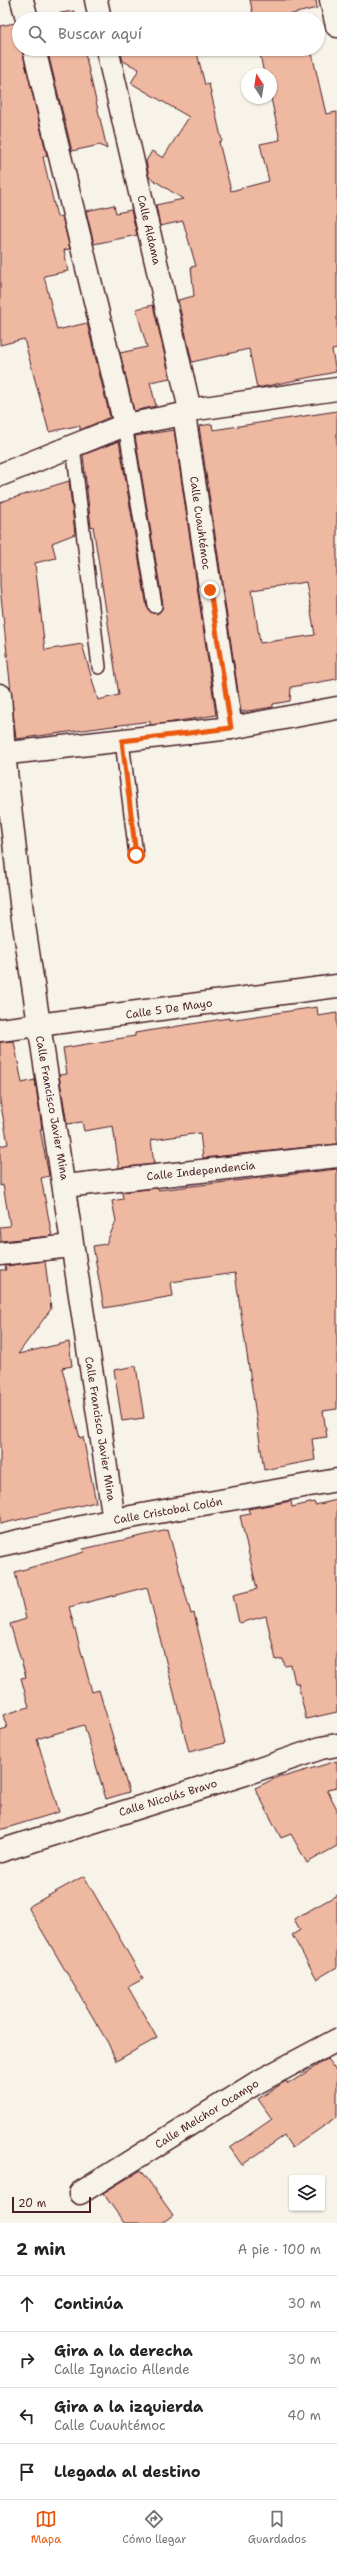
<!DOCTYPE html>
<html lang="es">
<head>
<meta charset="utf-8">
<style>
	:root { --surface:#fff; --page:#f6f6f6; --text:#222; --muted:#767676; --line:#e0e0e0; --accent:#ea580c }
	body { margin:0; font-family:"Shantell Sans",sans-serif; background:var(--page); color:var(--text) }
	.controls { position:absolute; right:12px; bottom:12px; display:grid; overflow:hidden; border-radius:4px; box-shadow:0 1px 3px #0004 }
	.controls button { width:36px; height:36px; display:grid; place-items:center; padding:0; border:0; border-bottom:1px solid var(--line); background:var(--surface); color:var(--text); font:20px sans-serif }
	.compass { position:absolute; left:241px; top:68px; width:36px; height:36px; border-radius:50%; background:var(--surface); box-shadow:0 1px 3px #0004; rotate:348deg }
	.scale { position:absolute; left:12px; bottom:10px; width:79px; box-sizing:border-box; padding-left:4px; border:2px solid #4a1f2b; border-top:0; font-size:11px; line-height:14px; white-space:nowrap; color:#4a1f2b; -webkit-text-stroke:3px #f7f3e8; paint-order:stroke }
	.stop { position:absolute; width:12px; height:12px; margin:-9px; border:3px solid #ea580c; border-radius:50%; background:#fff }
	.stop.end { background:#ea580c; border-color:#fff; box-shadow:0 1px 4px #0008 }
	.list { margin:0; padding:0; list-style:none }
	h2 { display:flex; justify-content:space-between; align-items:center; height:52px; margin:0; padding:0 16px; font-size:17px }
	h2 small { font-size:13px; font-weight:400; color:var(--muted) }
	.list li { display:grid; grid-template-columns:26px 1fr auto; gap:12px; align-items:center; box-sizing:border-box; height:56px; padding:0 16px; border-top:1px solid var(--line) }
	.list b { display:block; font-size:15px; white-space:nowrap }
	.list p { margin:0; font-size:13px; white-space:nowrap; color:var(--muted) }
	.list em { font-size:13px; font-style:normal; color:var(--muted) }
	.icon { flex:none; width:22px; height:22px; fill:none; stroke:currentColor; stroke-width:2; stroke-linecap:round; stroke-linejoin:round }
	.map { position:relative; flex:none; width:337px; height:2223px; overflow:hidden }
	.search { position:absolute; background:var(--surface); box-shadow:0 1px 3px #0004; left:12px; right:12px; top:12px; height:44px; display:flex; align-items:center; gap:10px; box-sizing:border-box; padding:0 14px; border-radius:22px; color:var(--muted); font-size:15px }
	.sheet { height:276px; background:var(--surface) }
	nav { display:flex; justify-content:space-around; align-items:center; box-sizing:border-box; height:56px; border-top:1px solid var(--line); background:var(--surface); font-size:11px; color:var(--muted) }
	nav a { display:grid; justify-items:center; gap:2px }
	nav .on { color:var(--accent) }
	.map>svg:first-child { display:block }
</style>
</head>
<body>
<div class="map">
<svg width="337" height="2223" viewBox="0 0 337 2223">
	<rect width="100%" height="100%" fill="#f7f3e8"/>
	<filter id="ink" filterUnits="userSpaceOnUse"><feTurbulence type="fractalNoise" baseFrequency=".025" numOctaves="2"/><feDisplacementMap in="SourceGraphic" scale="8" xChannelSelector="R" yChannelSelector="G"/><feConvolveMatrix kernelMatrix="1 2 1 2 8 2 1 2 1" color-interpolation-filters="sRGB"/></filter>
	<g filter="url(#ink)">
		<!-- building -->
		<g fill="#eeb8a1" stroke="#4a1f2b" fill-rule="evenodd">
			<polygon points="250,0 316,0 317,8 271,19 254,19"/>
			<polygon points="74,11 76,19 39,19 54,14"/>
			<polygon points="15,23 19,28 19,49 22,49 47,156 43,157 57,217 62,216 70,249 64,250 68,271 44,276 57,330 87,323 110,417 80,430 80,426 76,426 49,432 24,339 0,345 0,26"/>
			<polygon points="47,49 84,49 107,149 100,145 72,151"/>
			<polygon points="120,49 196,49 205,85 209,84 222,141 219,142 231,191 269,181 260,144 280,140 271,98 271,74 264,74 259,49 311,49 326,114 337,112 337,349 332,350 336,372 257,388 249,349 192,362 178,300 194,296 191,267 196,266 183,221 160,226 156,205 183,199 149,177 146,161 152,151 163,158 189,117 131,83 139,69 123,61"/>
			<polygon points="114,205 116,213 131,210 137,235 94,244 86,211"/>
			<polygon points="153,305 170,378 150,382 156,406 134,411 120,353 147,347 136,309"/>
			<path d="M337,411V679L291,687L290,701L273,704V707L241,712L199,426L212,424L213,430ZM306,582L315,635L260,643L252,590Z"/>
			<polygon points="174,430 216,715 167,723 150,725 150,721 16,739 0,587 0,502 69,481 75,534 52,543 56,558 35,563 45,650 82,644 98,700 119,695 93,526 91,527 83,455 119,441 147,607 152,613 157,614 162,609 163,605 135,436"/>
			<polygon points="317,1007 318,1016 337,1013 337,1144 203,1158 200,1133 151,1140 154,1164 119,1168 113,1126 84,1131 82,1122 67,1124 59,1075 67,1074 63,1048 135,1036 135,1033 229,1018 229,1020"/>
			<polygon points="14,1041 22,1083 35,1080 42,1129 40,1129 49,1176 41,1178 52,1236 1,1241 0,1227 10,1226 3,1185 0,1186 0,1146 8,1144 0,1101 0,1042"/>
			<polygon points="337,1169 337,1409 323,1411 327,1437 312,1439 315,1460 264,1470 235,1273 171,1282 173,1296 104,1308 93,1246 106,1244 116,1221 112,1201 123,1199 122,1192 158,1188 158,1190"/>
			<polygon points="45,1261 51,1309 18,1354 69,1342 72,1366 62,1368 80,1438 83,1437 96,1502 0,1524 0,1270 6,1270 5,1266"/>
			<polygon points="136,1366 144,1418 122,1421 114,1370"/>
			<polygon points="337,1500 337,1712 306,1719 298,1683 295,1683 291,1665 285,1666 283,1659 276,1660 266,1616 239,1623 233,1595 257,1589 240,1516 250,1514 248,1509 291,1501 292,1507 314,1502 315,1505"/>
			<polygon points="168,1530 191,1614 194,1613 225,1743 189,1752 147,1587 69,1607 92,1692 99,1690 129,1792 106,1799 84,1725 37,1739 59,1812 0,1830 0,1730 7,1728 3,1715 29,1707 21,1678 26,1677 10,1624 26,1619 15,1572 84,1552 83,1549"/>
			<polygon points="337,1761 337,1788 327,1790 337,1809 337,1846 307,1863 291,1834 281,1838 255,1788 282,1775 283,1777"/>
			<polygon points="84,1876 143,1979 128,1987 157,2038 116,2061 108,2043 28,1907"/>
			<polygon points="337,1895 337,1967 317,1979 292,1935 300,1930 294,1919"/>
			<polygon points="327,2059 337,2072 337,2117 292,2148 284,2136 242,2165 230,2148 272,2119 258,2099 286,2081 288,2084"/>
			<polygon points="141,2170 173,2215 162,2223 124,2223 103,2193"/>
		</g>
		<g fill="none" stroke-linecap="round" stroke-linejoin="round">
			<defs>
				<g id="service">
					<polyline points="125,425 155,606"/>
					<polyline points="73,446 99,667"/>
					<polyline points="122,741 136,855"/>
				</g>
				<g id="minor">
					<polyline points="22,0 27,19"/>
					<polyline points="96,0 100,19"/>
					<polyline points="331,0 337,26"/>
					<polyline points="34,49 125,425"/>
					<polyline points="107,49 190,410"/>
					<polyline points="184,414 231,728"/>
					<polyline points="0,475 125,425 184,414 190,410 337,389"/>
					<polyline points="0,695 4,754 22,912 114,1520"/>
					<polyline points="0,754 231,728 337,708"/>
					<polyline points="0,1030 337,986"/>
					<polyline points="65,1186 337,1156"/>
					<polyline points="0,1254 71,1246"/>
					<polyline points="0,1545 114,1520 337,1480"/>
					<polyline points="0,1851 245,1774 321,1748 337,1745"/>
					<polyline points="80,2193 256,2083 337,2040"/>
				</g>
			</defs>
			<!-- service casing -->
			<use href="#service" stroke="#4a1f2b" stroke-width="16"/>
			<!-- minor casing -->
			<use href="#minor" stroke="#4a1f2b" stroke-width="25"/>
			<!-- service -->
			<use href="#service" stroke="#f7f3e8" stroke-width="13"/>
			<!-- minor -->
			<use href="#minor" stroke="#f7f3e8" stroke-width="22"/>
		</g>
	</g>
	<g fill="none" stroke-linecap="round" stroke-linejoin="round" filter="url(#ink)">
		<!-- route -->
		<polyline stroke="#ea580c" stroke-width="5" points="136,855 122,741 231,728 210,590"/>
	</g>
	<g text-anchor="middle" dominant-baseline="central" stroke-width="3" stroke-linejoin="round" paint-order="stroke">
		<!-- street labels -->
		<g font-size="11" fill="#4a1f2b" stroke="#f7f3e8">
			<text transform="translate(149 230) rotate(77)">Calle Aldama</text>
			<text transform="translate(200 523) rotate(82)">Calle Cuauhtémoc</text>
			<text transform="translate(169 1009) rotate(-8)">Calle 5 De Mayo</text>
			<text transform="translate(52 1108) rotate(80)">Calle Francisco Javier Mina</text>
			<text transform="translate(201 1171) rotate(-6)">Calle Independencia</text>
			<text transform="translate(100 1429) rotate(81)">Calle Francisco Javier Mina</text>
			<text transform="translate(168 1511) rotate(-10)">Calle Cristobal Colón</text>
			<text transform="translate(168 1798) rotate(-17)">Calle Nicolás Bravo</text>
			<text transform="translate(207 2114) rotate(-32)">Calle Melchor Ocampo</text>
		</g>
	</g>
</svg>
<div class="controls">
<button><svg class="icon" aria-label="layers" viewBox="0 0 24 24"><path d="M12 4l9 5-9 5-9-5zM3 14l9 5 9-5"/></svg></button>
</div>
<svg class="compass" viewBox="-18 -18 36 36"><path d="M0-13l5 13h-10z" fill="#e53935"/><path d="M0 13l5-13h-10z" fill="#767676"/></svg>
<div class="scale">20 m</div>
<div class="stop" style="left:136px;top:855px"></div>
<div class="stop end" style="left:210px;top:590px"></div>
<div class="search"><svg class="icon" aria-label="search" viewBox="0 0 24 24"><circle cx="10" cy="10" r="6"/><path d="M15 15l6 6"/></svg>Buscar aquí</div>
</div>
<section class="sheet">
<h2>2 min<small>A pie · 100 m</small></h2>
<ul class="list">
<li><svg class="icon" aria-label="ahead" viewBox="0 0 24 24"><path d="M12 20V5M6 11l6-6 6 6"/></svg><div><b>Continúa</b></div><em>30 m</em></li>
<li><svg class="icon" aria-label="right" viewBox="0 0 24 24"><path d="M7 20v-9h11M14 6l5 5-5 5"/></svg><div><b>Gira a la derecha</b><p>Calle Ignacio Allende</p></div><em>30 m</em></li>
<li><svg class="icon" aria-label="left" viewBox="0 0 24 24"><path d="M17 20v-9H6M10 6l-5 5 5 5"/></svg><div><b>Gira a la izquierda</b><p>Calle Cuauhtémoc</p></div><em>40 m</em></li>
<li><svg class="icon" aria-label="arrive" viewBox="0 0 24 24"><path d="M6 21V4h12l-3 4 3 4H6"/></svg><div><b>Llegada al destino</b></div></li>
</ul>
</section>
<nav>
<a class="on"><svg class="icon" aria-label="map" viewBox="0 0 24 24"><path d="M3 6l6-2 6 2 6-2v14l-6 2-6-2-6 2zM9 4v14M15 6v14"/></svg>Mapa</a>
<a><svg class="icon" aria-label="directions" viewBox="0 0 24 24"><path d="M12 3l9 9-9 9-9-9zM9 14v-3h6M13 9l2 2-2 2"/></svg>Cómo llegar</a>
<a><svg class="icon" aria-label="saved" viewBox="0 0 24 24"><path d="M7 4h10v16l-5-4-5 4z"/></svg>Guardados</a>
</nav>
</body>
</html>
